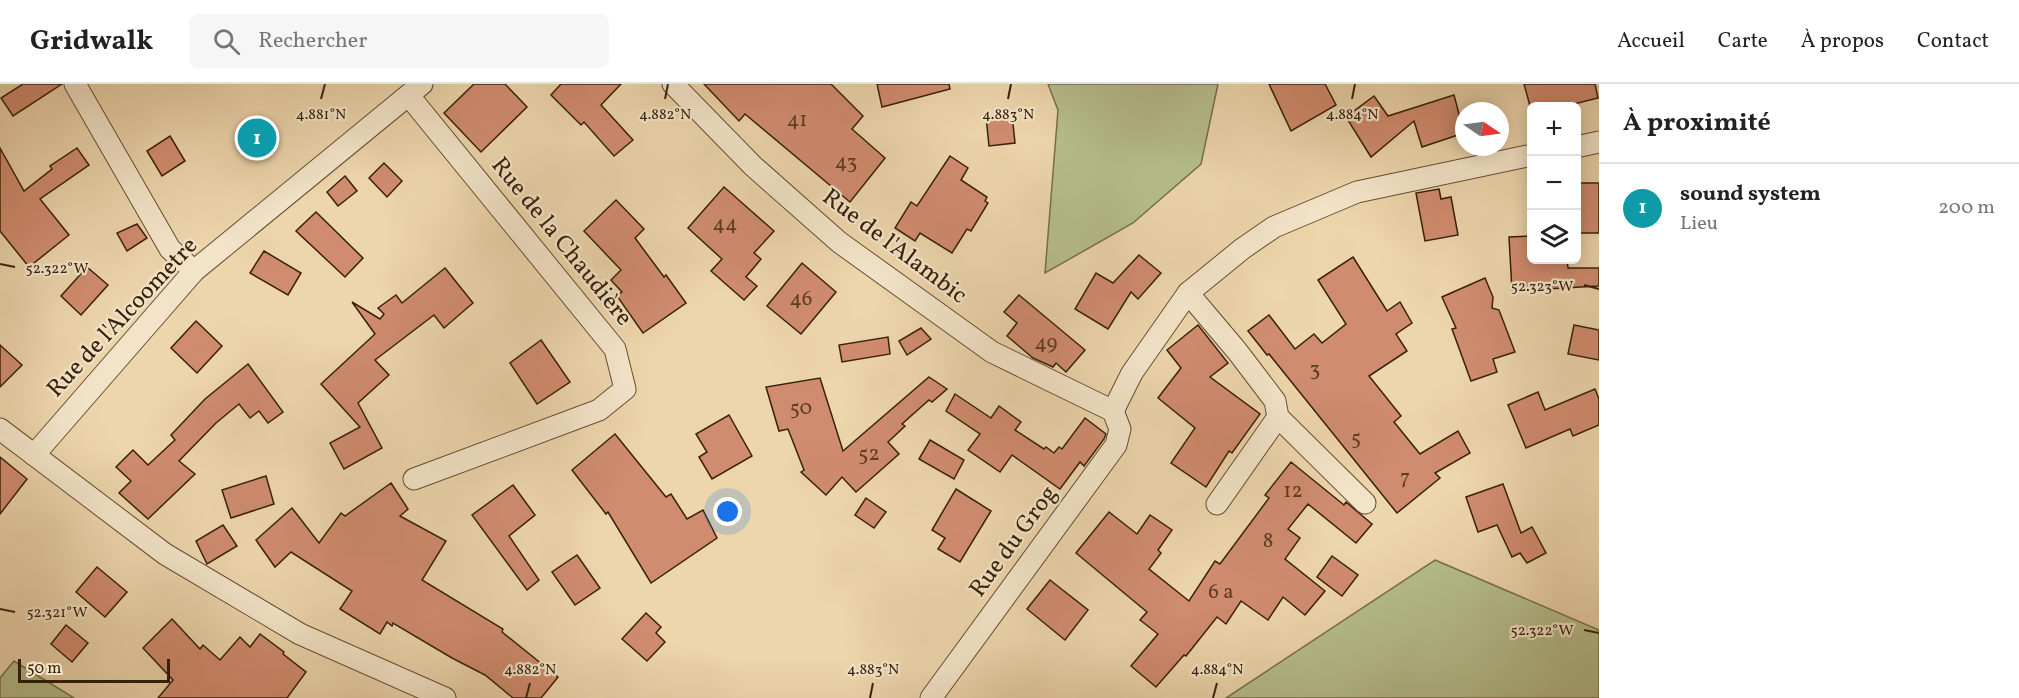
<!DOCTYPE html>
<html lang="fr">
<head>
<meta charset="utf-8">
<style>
	:root { --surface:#fff; --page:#f6f6f6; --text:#222; --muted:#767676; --line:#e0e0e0; --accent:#8f2418 }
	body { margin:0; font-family:Vollkorn,serif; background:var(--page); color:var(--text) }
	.controls { position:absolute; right:18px; top:18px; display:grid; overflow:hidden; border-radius:9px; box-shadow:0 3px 15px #0003 }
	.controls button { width:54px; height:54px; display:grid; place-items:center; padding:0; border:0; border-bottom:2px solid var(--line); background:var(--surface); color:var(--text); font:30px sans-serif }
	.compass { position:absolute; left:1455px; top:18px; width:54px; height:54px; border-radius:50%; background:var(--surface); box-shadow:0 3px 15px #0003; rotate:103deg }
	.scale { position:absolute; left:18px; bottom:15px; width:152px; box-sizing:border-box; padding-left:6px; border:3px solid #382109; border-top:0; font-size:16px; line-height:21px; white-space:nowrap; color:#382109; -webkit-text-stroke:4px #f3e4c9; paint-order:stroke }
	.you { position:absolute; left:728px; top:428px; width:21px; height:21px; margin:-15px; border:4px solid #fff; border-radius:50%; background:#1a73e8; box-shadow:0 0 0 9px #1a73e833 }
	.badge { display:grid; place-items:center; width:39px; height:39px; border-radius:50%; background:var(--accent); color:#fff; font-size:20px; font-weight:700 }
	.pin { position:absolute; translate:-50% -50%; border:3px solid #fff; box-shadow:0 2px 6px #0006 }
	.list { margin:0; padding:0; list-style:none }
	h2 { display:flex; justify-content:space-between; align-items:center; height:78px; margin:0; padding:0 24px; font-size:26px }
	h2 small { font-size:20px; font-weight:400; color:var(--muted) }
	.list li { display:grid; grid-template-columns:39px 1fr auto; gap:18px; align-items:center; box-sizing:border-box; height:90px; padding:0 24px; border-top:2px solid var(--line) }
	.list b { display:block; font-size:22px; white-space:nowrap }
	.list p { margin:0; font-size:20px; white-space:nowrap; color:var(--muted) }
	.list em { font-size:20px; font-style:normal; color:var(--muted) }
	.icon { flex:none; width:33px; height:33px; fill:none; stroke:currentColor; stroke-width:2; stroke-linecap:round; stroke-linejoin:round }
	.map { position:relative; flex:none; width:1599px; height:614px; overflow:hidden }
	header { display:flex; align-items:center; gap:36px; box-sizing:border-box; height:84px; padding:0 30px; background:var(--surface); border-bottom:2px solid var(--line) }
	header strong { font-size:28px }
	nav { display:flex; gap:33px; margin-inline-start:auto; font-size:21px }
	.search { width:420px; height:54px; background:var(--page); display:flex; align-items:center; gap:15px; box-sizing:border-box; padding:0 21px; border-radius:9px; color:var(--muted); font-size:22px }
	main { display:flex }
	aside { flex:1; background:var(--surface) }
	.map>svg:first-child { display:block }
</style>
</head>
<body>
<header>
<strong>Gridwalk</strong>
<div class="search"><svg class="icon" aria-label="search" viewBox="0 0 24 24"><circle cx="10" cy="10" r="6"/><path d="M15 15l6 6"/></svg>Rechercher</div>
<nav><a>Accueil</a><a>Carte</a><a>À propos</a><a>Contact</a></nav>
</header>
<main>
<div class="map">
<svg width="1599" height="614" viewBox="0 0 1599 614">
	<rect width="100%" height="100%" fill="#edd5ac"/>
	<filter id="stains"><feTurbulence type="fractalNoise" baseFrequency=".00333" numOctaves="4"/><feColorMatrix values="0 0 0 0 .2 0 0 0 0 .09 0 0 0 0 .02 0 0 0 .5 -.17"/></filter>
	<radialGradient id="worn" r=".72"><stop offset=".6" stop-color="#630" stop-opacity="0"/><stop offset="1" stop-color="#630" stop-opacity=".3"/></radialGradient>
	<!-- green -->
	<g fill="#b5be8c" stroke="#76704a" stroke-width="1.5">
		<polygon points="1048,0 1218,0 1201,80 1133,139 1045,189 1058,26"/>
		<polygon points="1435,476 1599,546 1599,614 1226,614"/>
		<polygon points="14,577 74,614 0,614 0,594"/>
	</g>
	<!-- building -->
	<g fill="#d08c6f" stroke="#382109" stroke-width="1.5">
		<polygon points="23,0 62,0 13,32 1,14"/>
		<polygon points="474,0 505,0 527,23 481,68 444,29"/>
		<polygon points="561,0 621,0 601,21 633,56 614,72 584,38 581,41 551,11"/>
		<polygon points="704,0 831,0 863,32 852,45 885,74 850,118 745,30 739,37"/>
		<polygon points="877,0 949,0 950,5 882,23"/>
		<polygon points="1269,0 1325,0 1336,21 1291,47"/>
		<polygon points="1524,0 1595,0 1598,14 1566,22 1530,22"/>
		<polygon points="1454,11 1464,49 1422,63 1414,37 1371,73 1346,33 1374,12 1388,32"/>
		<polygon points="1012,30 1015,59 989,62 986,33"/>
		<polygon points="252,33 275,62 261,74 238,45"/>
		<polygon points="170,52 185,77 162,92 147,67"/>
		<polygon points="0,64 24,107 52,85 50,82 77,64 89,81 40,115 69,151 29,183 0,147"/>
		<polygon points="950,72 968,84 961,96 987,113 985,117 988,119 971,147 967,145 952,169 920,149 915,157 895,144 911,118 917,122"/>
		<polygon points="384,79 402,97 387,113 369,94"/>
		<polygon points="345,92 357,107 338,122 327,108"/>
		<rect x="1576" y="99" width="23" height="50"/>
		<polygon points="724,103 774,147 754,169 761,175 746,193 757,202 744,216 711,187 722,175 688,144"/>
		<polygon points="1439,105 1441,115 1451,113 1458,151 1425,157 1416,109"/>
		<polygon points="616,116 644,145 635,154 664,193 666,191 686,219 643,249 617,212 622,208 611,196 621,186 584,147"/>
		<polygon points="316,128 363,174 345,193 296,147"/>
		<polygon points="137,140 147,154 127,167 117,149"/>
		<polygon points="1532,152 1532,176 1567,176 1568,184 1599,184 1599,202 1512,207 1509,153"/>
		<polygon points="264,167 301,189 288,211 250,189"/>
		<polygon points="1139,171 1161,189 1138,215 1131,208 1108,245 1075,225 1096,189 1113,199"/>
		<polygon points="1353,173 1387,227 1400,218 1412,239 1396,250 1407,267 1369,292 1401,332 1394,338 1420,370 1458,347 1470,369 1435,389 1440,394 1397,429 1269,270 1267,271 1248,247 1269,231 1295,265 1314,250 1322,259 1346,240 1318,196"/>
		<polygon points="802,179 836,208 801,250 767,222"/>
		<polygon points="87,183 108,201 81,231 61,212"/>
		<polygon points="445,184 473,219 444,244 434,231 375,276 389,291 358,319 382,364 344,385 330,359 360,343 321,300 375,250 352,218 380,235 384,230 378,224 396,211 402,219"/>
		<polygon points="1485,194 1493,213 1492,224 1499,226 1515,268 1493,275 1497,288 1471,297 1452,245 1456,244 1442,213"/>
		<polygon points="1019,211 1085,266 1066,288 1056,279 1053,283 1033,274 1007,252 1017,239 1004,228"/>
		<polygon points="196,237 222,262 197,289 171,264"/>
		<polygon points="1198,241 1228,279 1210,293 1260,330 1232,369 1229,367 1206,403 1171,379 1195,344 1158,314 1181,284 1167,266"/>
		<polygon points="1574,241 1599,246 1599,276 1568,270"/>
		<polygon points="921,244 931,255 907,271 899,257"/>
		<polygon points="888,253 890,270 842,278 839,261"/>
		<polygon points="541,256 570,298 537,320 510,279"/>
		<polygon points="0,261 22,281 0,303"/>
		<polygon points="248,280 283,328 268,339 259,327 250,334 239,320 216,339 179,377 195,390 148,435 119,409 131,397 116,383 133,366 148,381 175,356 171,351 205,315"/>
		<polygon points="929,293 947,305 932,318 929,316 902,340 905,342 888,358 899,370 856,408 842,393 826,411 801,388 804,386 788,345 779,347 766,303 820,294 843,367"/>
		<polygon points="1595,305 1599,315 1599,341 1573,352 1570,345 1526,364 1508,321 1538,308 1545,326"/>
		<polygon points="955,310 991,334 999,322 1021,338 1015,346 1044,365 1046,363 1054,369 1059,363 1062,365 1085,334 1106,350 1104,355 1084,382 1080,378 1060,405 1012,371 1000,388 968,366 980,350 946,327"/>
		<polygon points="729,331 752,372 712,395 699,373 707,368 696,350"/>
		<polygon points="615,350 666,413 671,410 687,435 703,426 717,454 651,499 608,428 606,430 572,386"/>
		<polygon points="930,356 964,376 954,395 919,375"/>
		<polygon points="0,373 27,395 0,430"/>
		<polygon points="1291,378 1344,421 1346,418 1372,440 1356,459 1308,420 1288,445 1300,454 1285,475 1325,507 1305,531 1283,513 1268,536 1241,517 1226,540 1217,533 1186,572 1184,571 1156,603 1131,582 1158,550 1140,536 1147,528 1076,469 1109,428 1137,450 1150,431 1172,446 1158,466 1161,469 1149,485 1189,517 1215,477 1220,480 1269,414 1265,411"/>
		<polygon points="266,392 274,420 231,434 222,406"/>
		<polygon points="391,399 408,425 400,432 446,457 422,496 503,545 502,548 558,593 541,614 513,614 485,591 452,574 393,539 392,542 387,538 380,550 340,525 352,507 291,468 275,483 256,456 292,424 319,459 341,429 345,432"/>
		<polygon points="1503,400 1521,449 1532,443 1546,469 1527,479 1520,469 1512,473 1497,441 1478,448 1466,413"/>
		<polygon points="513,401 535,431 509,452 539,496 527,506 472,431"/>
		<polygon points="956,405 991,427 960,478 938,465 945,454 932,446"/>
		<polygon points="866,414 886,428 874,444 855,431"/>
		<polygon points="223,441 237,462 207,480 196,457"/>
		<polygon points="577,471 600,504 575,521 552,488"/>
		<polygon points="1332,472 1358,491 1342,512 1317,493"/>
		<polygon points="97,483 127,508 105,533 76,508"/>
		<polygon points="1050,496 1088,526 1065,556 1027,525"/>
		<polygon points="646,529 661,543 656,549 665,558 647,577 622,555"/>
		<polygon points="172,535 200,565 203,561 220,576 240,553 250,563 260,550 284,568 283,570 306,588 287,614 158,614 173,596 143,564"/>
		<polygon points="66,541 88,559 72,578 51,560"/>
	</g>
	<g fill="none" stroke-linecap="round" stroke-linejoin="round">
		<defs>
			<g id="minor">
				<polyline points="75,0 170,165 194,187"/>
				<polyline points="673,0 753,82 839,158 992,268 1113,327"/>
				<polyline points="409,12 615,265 625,305 599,326 414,395"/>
				<polyline points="1576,63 1599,58"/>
				<polyline points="1188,209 1237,267 1275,317 1278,333 1365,419"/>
				<polyline points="1113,327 1132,289 1188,209 1242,165 1274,143 1357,108 1532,71"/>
				<polyline points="0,345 165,470 300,550 445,614"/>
				<polyline points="34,371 194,187 422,0"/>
				<polyline points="1217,420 1278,333"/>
				<polyline points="931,614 1116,361 1120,345 1113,327"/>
			</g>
		</defs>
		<!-- minor casing -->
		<use href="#minor" stroke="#654e32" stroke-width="23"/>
		<!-- minor -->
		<use href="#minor" stroke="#f3e4c9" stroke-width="21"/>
	</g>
	<!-- ticks -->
	<path fill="none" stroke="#382109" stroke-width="2" d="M321,15L325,0M665,15L668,0M1008,15L1011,0M1352,15L1355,0M0,180L15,183M1584,201L1599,205M0,525L15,528M1584,546L1599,549M526,614L530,599M870,614L873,599M1213,614L1217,599"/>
	<g text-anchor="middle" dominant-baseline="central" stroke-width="4.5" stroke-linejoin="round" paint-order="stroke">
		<!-- number labels -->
		<g font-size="21" fill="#5e3c22">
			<text x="797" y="36">41</text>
			<text x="846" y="78">43</text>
			<text x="725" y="140">44</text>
			<text x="801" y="215">46</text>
			<text x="1046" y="259">49</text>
			<text x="1315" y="285">3</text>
			<text x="801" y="324">50</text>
			<text x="1356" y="354">5</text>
			<text x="869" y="370">52</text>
			<text x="1405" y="394">7</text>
			<text x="1293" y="407">12</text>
			<text x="1268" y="457">8</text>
			<text x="1221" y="508">6 a</text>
		</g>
		<!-- street labels -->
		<g font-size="24" fill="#382109" stroke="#f3e4c9">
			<text transform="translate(561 158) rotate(51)">Rue de la Chaudière</text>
			<text transform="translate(894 163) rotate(37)">Rue de l'Alambic</text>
			<text transform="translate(123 234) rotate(-47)">Rue de l'Alcoometre</text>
			<text transform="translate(1014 458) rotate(-54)">Rue du Grog</text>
		</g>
	</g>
	<g font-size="15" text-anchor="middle" fill="#382109" stroke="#f3e4c9" stroke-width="4.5" stroke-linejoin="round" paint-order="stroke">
		<text x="321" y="35">4.881°N</text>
		<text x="665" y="35">4.882°N</text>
		<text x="1008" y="35">4.883°N</text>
		<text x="1352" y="35">4.884°N</text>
		<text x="57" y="189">52.322°W</text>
		<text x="1542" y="207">52.323°W</text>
		<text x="57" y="533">52.321°W</text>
		<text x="1542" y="551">52.322°W</text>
		<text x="530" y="590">4.882°N</text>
		<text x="873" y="590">4.883°N</text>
		<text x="1217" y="590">4.884°N</text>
	</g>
	<rect width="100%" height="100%" filter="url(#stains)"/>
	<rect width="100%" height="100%" fill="url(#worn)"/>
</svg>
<div class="controls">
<button>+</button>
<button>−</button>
<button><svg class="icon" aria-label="layers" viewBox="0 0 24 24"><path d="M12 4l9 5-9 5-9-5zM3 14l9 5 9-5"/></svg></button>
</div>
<svg class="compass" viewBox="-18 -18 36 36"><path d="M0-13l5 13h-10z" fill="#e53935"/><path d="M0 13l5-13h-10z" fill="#767676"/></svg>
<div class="scale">50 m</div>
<div class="you"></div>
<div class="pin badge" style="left:257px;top:54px;background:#0f9aa8">1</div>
</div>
<aside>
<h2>À proximité<small></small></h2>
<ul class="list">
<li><span class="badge" style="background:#0f9aa8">1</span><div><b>sound system</b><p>Lieu</p></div><em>200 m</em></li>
</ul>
</aside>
</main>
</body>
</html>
